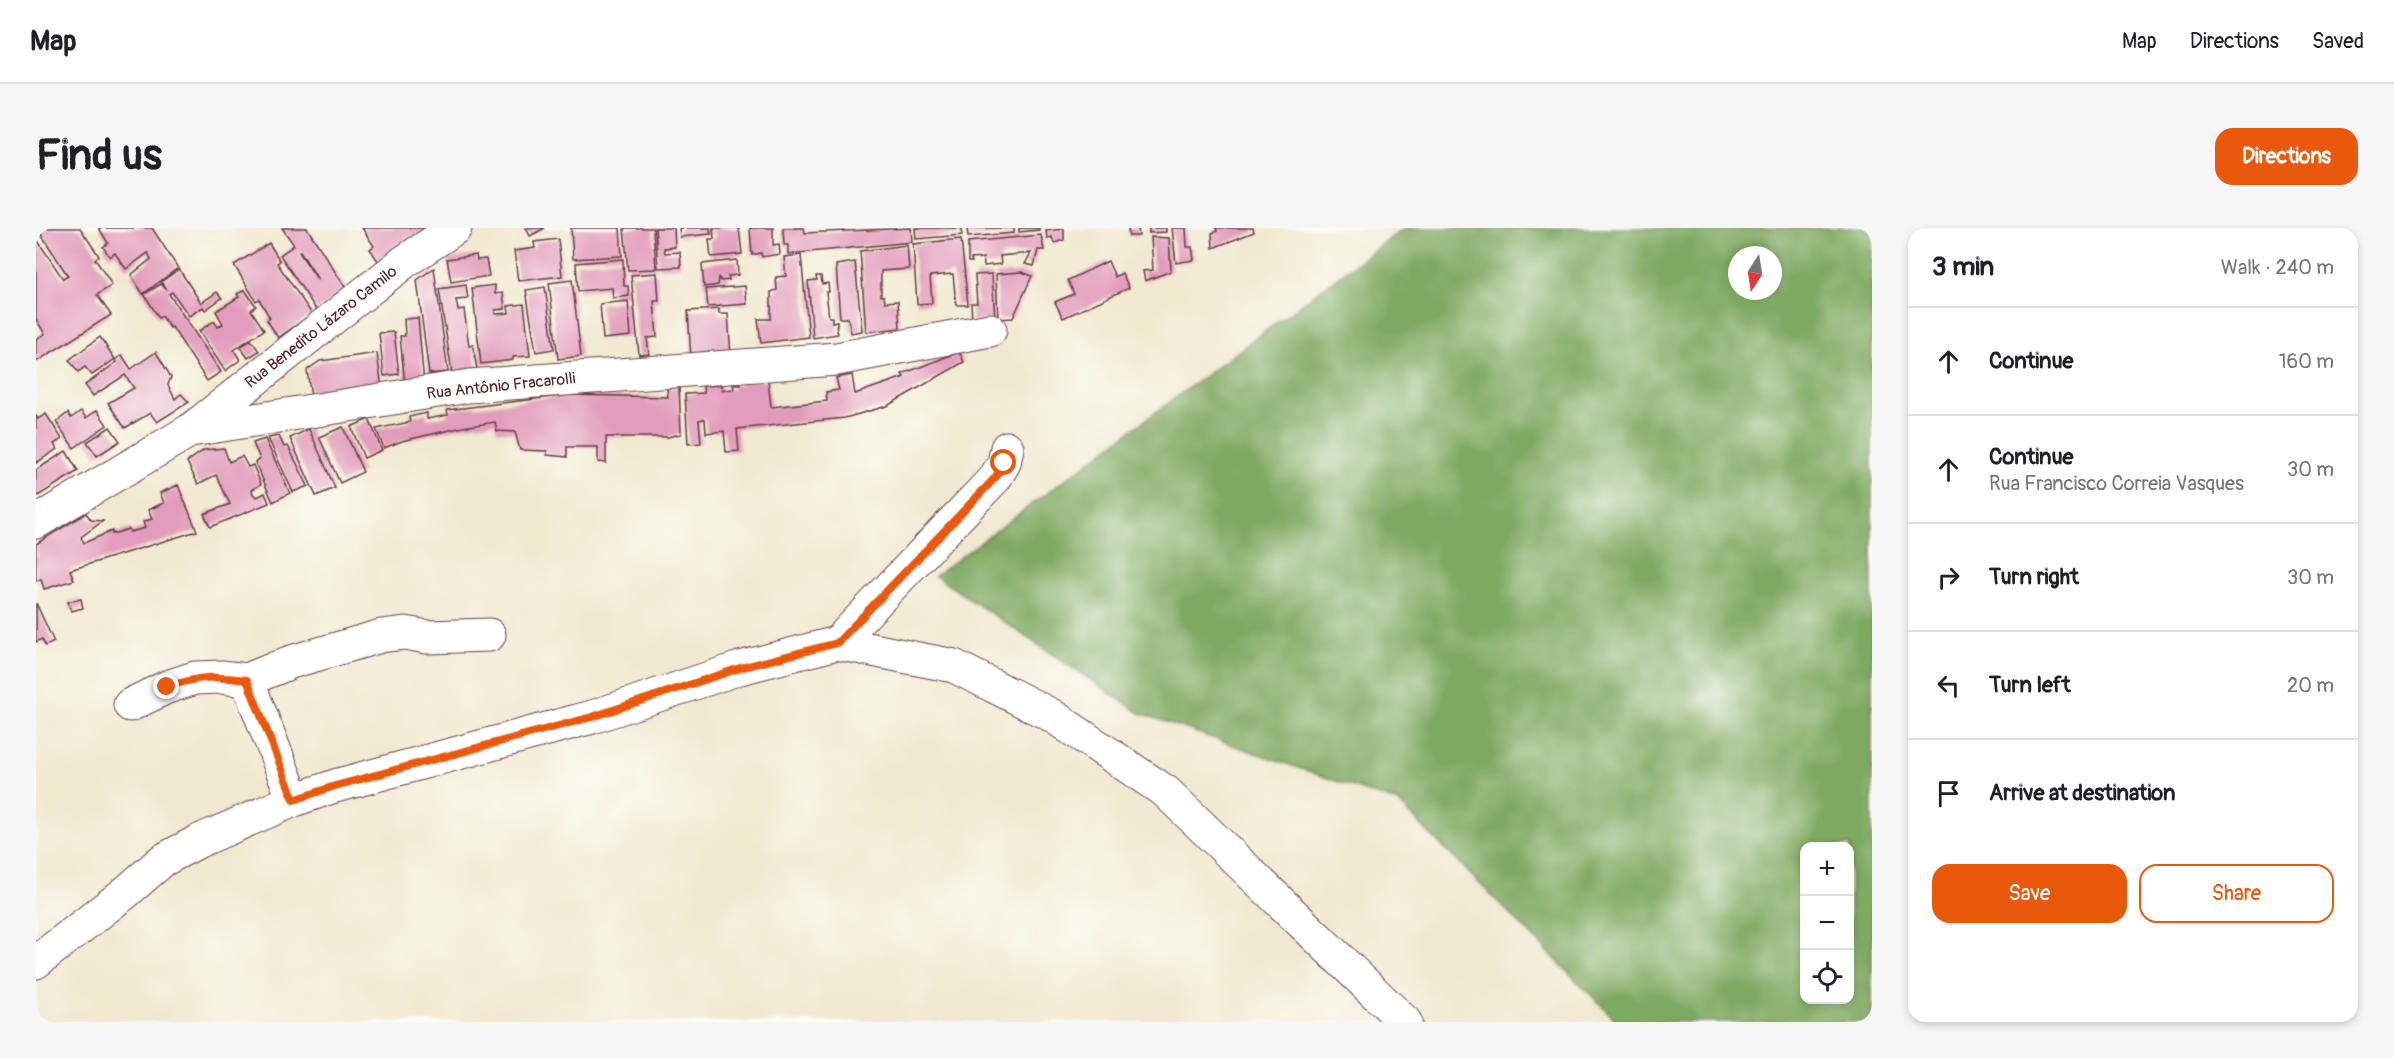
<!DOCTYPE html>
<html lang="en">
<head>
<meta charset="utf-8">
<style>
	:root { --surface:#fff; --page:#f6f6f6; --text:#202124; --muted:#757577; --line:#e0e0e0; --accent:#ea580c }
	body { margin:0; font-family:Pangolin,sans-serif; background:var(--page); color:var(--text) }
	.controls { position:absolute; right:18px; bottom:18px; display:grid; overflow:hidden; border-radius:12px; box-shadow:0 3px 9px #0003 }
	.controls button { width:54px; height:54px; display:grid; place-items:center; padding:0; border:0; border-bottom:2px solid var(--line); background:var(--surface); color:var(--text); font:30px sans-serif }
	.compass { position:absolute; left:1692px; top:18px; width:54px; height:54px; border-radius:50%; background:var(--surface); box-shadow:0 3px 9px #0003; rotate:192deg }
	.stop { position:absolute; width:18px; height:18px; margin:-14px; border:4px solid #ea580c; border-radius:50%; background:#fff }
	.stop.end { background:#ea580c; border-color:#fff; box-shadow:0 2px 6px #0008 }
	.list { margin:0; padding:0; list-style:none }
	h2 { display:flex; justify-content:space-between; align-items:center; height:78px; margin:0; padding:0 24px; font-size:26px }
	h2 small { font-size:20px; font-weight:400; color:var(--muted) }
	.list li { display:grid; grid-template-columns:39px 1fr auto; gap:18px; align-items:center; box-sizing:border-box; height:108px; padding:0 24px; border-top:2px solid var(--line) }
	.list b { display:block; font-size:22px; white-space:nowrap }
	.list p { margin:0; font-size:20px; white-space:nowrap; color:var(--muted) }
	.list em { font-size:20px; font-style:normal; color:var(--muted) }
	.actions { display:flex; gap:12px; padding:18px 24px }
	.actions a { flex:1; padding:14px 0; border:2px solid var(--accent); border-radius:18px; text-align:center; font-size:21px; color:var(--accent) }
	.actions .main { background:var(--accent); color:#fff }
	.icon { flex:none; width:33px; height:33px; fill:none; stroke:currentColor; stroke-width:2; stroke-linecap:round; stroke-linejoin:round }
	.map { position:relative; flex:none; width:1836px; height:794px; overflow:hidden; border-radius:18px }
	header { display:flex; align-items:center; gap:36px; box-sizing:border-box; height:84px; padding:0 30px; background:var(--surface); border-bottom:2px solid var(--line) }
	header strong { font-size:28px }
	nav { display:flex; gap:33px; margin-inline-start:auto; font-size:21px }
	.intro { display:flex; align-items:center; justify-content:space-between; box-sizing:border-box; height:144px; padding:0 36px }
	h1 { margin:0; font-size:42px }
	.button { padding:15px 27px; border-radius:18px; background:var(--accent); color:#fff; font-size:21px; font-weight:700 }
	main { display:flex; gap:36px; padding:0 36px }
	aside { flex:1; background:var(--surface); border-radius:18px; box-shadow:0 3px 9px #0003 }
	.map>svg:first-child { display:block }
</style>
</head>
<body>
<header>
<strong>Map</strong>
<nav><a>Map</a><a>Directions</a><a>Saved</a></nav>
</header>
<div class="intro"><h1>Find us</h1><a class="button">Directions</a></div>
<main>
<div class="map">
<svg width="1836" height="794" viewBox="0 0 1836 794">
	<rect width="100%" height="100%" fill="#fdfcf7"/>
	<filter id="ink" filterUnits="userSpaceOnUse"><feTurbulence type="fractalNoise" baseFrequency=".0167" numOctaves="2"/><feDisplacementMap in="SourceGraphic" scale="12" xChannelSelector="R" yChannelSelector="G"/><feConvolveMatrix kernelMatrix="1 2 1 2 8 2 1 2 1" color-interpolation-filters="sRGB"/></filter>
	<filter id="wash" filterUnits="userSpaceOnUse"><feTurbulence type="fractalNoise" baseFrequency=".008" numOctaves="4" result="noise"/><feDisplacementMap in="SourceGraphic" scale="24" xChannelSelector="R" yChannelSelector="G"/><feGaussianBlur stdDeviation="1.35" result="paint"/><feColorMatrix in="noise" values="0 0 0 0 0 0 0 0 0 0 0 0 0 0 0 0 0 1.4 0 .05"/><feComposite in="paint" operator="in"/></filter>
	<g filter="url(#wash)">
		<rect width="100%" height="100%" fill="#f0e9cf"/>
		<!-- forest -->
		<path fill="#7ea960" stroke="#646446" stroke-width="1.5" fill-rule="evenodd" d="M1368,0H1836V794H1582L1363,575L1104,485L899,348ZM1701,27H1737V63H1701ZM1768,618H1814V772H1768Z"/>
		<g id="blocks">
			<!-- building -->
			<g fill="#e29cbb" fill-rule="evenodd">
				<polygon points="1,0 44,0 63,28 59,31 76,57 61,67 75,87 0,134 0,111 9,106 0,91 0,10 27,51 32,48"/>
				<polygon points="63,0 116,0 142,40 107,66 95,47 115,31 112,25 90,41 79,25 74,29 67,19 72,15"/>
				<path d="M246,0H271L311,62L281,83L244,27L258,17ZM264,23L281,50V51L263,24Z"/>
				<polygon points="326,0 400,0 344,36 334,21 338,18"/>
				<polygon points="490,0 509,0 494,8"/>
				<polygon points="535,0 584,0 586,28 537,31"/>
				<polygon points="588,0 617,0 620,41 592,42"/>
				<polygon points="619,0 638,0 639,19 628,20 629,25 644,24 645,39 622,40"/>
				<polygon points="643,0 674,0 675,6 644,9"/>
				<polygon points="677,0 703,0 706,26 675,29 673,11 678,11"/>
				<polygon points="714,0 737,0 737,17 743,16 744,26 726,29 725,25 716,27"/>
				<polygon points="747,0 768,0 769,5 875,0 876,14 752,26 752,17 748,17"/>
				<polygon points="879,0 926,0 926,7 880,11"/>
				<polygon points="931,0 978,0 978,5 932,9"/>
				<polygon points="983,0 1003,0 1003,2 983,4"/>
				<polygon points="1092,0 1102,0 1103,8 1093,8"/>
				<polygon points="1113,0 1130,0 1130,4 1113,5"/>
				<polygon points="1136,0 1150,0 1151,19 1156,19 1158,32 1140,35"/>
				<polygon points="1180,0 1217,0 1218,4 1177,20 1176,5 1181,3"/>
				<polygon points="1028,1 1028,12 1018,15 1016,9 1011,11 1010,3"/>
				<polygon points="1005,7 1008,22 1002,22 998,38 989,36 995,25 964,28 965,36 948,38 947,30 935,31 936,34 932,34 932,14"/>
				<polygon points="1115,9 1133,10 1135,43 1109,53 1107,43 1117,42"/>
				<polygon points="522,11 526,48 482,53 478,23 499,20 498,14"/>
				<polygon points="925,11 932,77 920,77 917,46 894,48 896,75 881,76 877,16"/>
				<polygon points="233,15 244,33 241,35 276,86 242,110 231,92 234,90 223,71 220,73 198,37"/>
				<polygon points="871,17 873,41 845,43 845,68 848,68 849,74 862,73 864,100 830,104 824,23"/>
				<polygon points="440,27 441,32 450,31 453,48 415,54 411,31"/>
				<polygon points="765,27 773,109 725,115 722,91 735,91 735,64 741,62 740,49 750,48 748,29"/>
				<polygon points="587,31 588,58 592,58 593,68 577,70 576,60 542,63 540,35"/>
				<polygon points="701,32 702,47 692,48 693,52 685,53 683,50 682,57 668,59 666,36"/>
				<polygon points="1072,33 1079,49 1086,45 1093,60 1027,90 1019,74 1038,66 1032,52"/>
				<polygon points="819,34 826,103 815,105 812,90 804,90 800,37"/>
				<polygon points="398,40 412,144 393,146 381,52"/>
				<polygon points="143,41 165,75 181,64 186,70 169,82 167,79 153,88 136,64 133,66 185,144 171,153 136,99 134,100 126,88 123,90 108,66 125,56 131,62 125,54"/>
				<polygon points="986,44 996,48 977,90 962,91 960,46"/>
				<polygon points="621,45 623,73 618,73 621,109 611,110 613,126 603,127 595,47"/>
				<polygon points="956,46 959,91 936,94 935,75 941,75 939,47"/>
				<polygon points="780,48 785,48 786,56 792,55 793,64 790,64 793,89 796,89 796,94 801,93 801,98 800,98 802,106 777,110 772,53 781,52"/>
				<polygon points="536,52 545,128 522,131 513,55"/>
				<polygon points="430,57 432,71 420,72 422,82 428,81 433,118 437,117 441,142 416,145 403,61"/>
				<polygon points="459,57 459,66 467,65 469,81 459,82 459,86 473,85 472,78 488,76 494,128 477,129 477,132 445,136 436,60"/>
				<polygon points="709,58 711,76 672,79 670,61"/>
				<polygon points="509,59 518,121 500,124 490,62"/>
				<polygon points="209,62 220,78 215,82 228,102 198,122 204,132 189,143 163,103 178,93 182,99 187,96 180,83 203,69 201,66"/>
				<polygon points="592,73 595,108 567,111 564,76"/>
				<polygon points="683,81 683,86 692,86 695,128 655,130 652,83"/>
				<polygon points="382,90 388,156 369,157 364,108 369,108 368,91"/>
				<polygon points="358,104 363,146 348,148 343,105"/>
				<polygon points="64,109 79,131 56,147 49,139 42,144 33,132"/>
				<polygon points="215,112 223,123 212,130 204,119"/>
				<polygon points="120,124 135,149 132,157 139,171 145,166 153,174 121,194 114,185 89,200 72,175 98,160 89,147 57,168 49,157 81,134 79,132 86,127 95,141"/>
				<polygon points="923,124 928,134 851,178 809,190 701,201 703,223 690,224 688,203 670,205 669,191 663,192 665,215 652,216 649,166 668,165 667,158 685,157 686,162 698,161 697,157 705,157 705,154 732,152 735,179 791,173 790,164 803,162 800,150 816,147 819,166 868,149 866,146"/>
				<polygon points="341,125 346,160 275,169 271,142 284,133"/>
				<polygon points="643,159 645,206 632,209 570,209 570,235 562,234 562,219 531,219 531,229 511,227 511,223 484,222 479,204 461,203 459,194 427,199 366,213 348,220 340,201 374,194 373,189 391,185 391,191 412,187 411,182 532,167 632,169 631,160"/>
				<polygon points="61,182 71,197 38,220 20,194 32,185 35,190 45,183 50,190"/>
				<polygon points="10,186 26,211 18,216 21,221 0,235 0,188 2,191"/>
				<polygon points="333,191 346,222 328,230 315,199"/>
				<polygon points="74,199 84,213 61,228 51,214"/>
				<polygon points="307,199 327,244 304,255 283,209"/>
				<polygon points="273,201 299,260 280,268 254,210"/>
				<polygon points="243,208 248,219 252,218 272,258 257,264 232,210"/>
				<polygon points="229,211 254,265 237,274 219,234 224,231 217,215"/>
				<polygon points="188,220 193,234 206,228 212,239 217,237 225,256 216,262 217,266 221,269 229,265 233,275 174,299 168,286 194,276 180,247 162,256 151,234 168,222"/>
				<polygon points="30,223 42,243 2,268 0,265 0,242"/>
				<polygon points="142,257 161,303 34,342 38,352 8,361 5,351 0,353 0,316 50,285 55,292 67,293 45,309 48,315 76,303 76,306 93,301 94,304 109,300 107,294 116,291 112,282 128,275 124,265"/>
				<polygon points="45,371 47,380 35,383 32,374"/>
				<polygon points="0,375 18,414 9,418 6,411 0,414"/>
			</g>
		</g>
	</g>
	<g filter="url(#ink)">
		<use href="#blocks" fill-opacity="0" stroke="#633d44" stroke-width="1.5"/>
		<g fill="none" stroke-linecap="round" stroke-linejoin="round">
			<defs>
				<g id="minor">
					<polyline points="156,201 368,34 419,0"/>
					<polyline points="0,294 155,202 433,158 801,131 954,102"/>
					<polyline points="801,415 959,250 968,235 971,220"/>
					<polyline points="211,452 258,572"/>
					<polyline points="94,477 131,459 159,450 185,449 211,452 255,434 345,408 369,405 391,409 453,407"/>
					<polyline points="0,734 89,665 127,632 163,613 258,572 299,558 556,489 704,440 801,415 918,438 1015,487 1130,564 1369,794"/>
				</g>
			</defs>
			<!-- minor casing -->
			<use href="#minor" stroke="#633d44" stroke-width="35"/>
			<!-- minor -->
			<use href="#minor" stroke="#fff" stroke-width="33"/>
		</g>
	</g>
	<g fill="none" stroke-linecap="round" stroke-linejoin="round" filter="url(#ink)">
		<!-- route -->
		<path stroke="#ea580c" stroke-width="8" d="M131,459C164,448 177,448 211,452L258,572L299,558L556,489L704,440L801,415L959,250L968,235"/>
	</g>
	<g text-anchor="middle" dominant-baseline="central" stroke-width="6" stroke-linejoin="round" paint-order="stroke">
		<!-- street labels -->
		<g font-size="16" fill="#4a1f2b" stroke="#fdfcf7">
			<text transform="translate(285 99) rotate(-38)">Rua Benedito Lázaro Camilo</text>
			<text transform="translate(465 158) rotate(-6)">Rua Antônio Fracarolli</text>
		</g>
	</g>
</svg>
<div class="controls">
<button>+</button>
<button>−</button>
<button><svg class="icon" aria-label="locate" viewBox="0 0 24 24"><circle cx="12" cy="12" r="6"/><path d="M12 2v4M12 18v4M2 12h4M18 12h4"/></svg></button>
</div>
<svg class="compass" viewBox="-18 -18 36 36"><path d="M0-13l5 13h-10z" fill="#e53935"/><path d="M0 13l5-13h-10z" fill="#757577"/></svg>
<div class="stop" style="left:968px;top:235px"></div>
<div class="stop end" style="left:131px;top:459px"></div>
</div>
<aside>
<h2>3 min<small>Walk · 240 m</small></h2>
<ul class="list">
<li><svg class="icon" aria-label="ahead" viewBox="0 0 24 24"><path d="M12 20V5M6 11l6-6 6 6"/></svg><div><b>Continue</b></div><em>160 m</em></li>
<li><svg class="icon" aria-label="ahead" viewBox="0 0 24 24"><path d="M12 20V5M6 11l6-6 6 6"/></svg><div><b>Continue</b><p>Rua Francisco Correia Vasques</p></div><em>30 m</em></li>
<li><svg class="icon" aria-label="right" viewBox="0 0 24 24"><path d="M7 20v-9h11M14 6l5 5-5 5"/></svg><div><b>Turn right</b></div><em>30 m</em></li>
<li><svg class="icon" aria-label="left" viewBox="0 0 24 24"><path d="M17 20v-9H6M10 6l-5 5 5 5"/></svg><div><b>Turn left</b></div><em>20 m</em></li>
<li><svg class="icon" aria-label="arrive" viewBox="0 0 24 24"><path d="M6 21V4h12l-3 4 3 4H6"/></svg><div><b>Arrive at destination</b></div></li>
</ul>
<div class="actions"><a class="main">Save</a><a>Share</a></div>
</aside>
</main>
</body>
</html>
